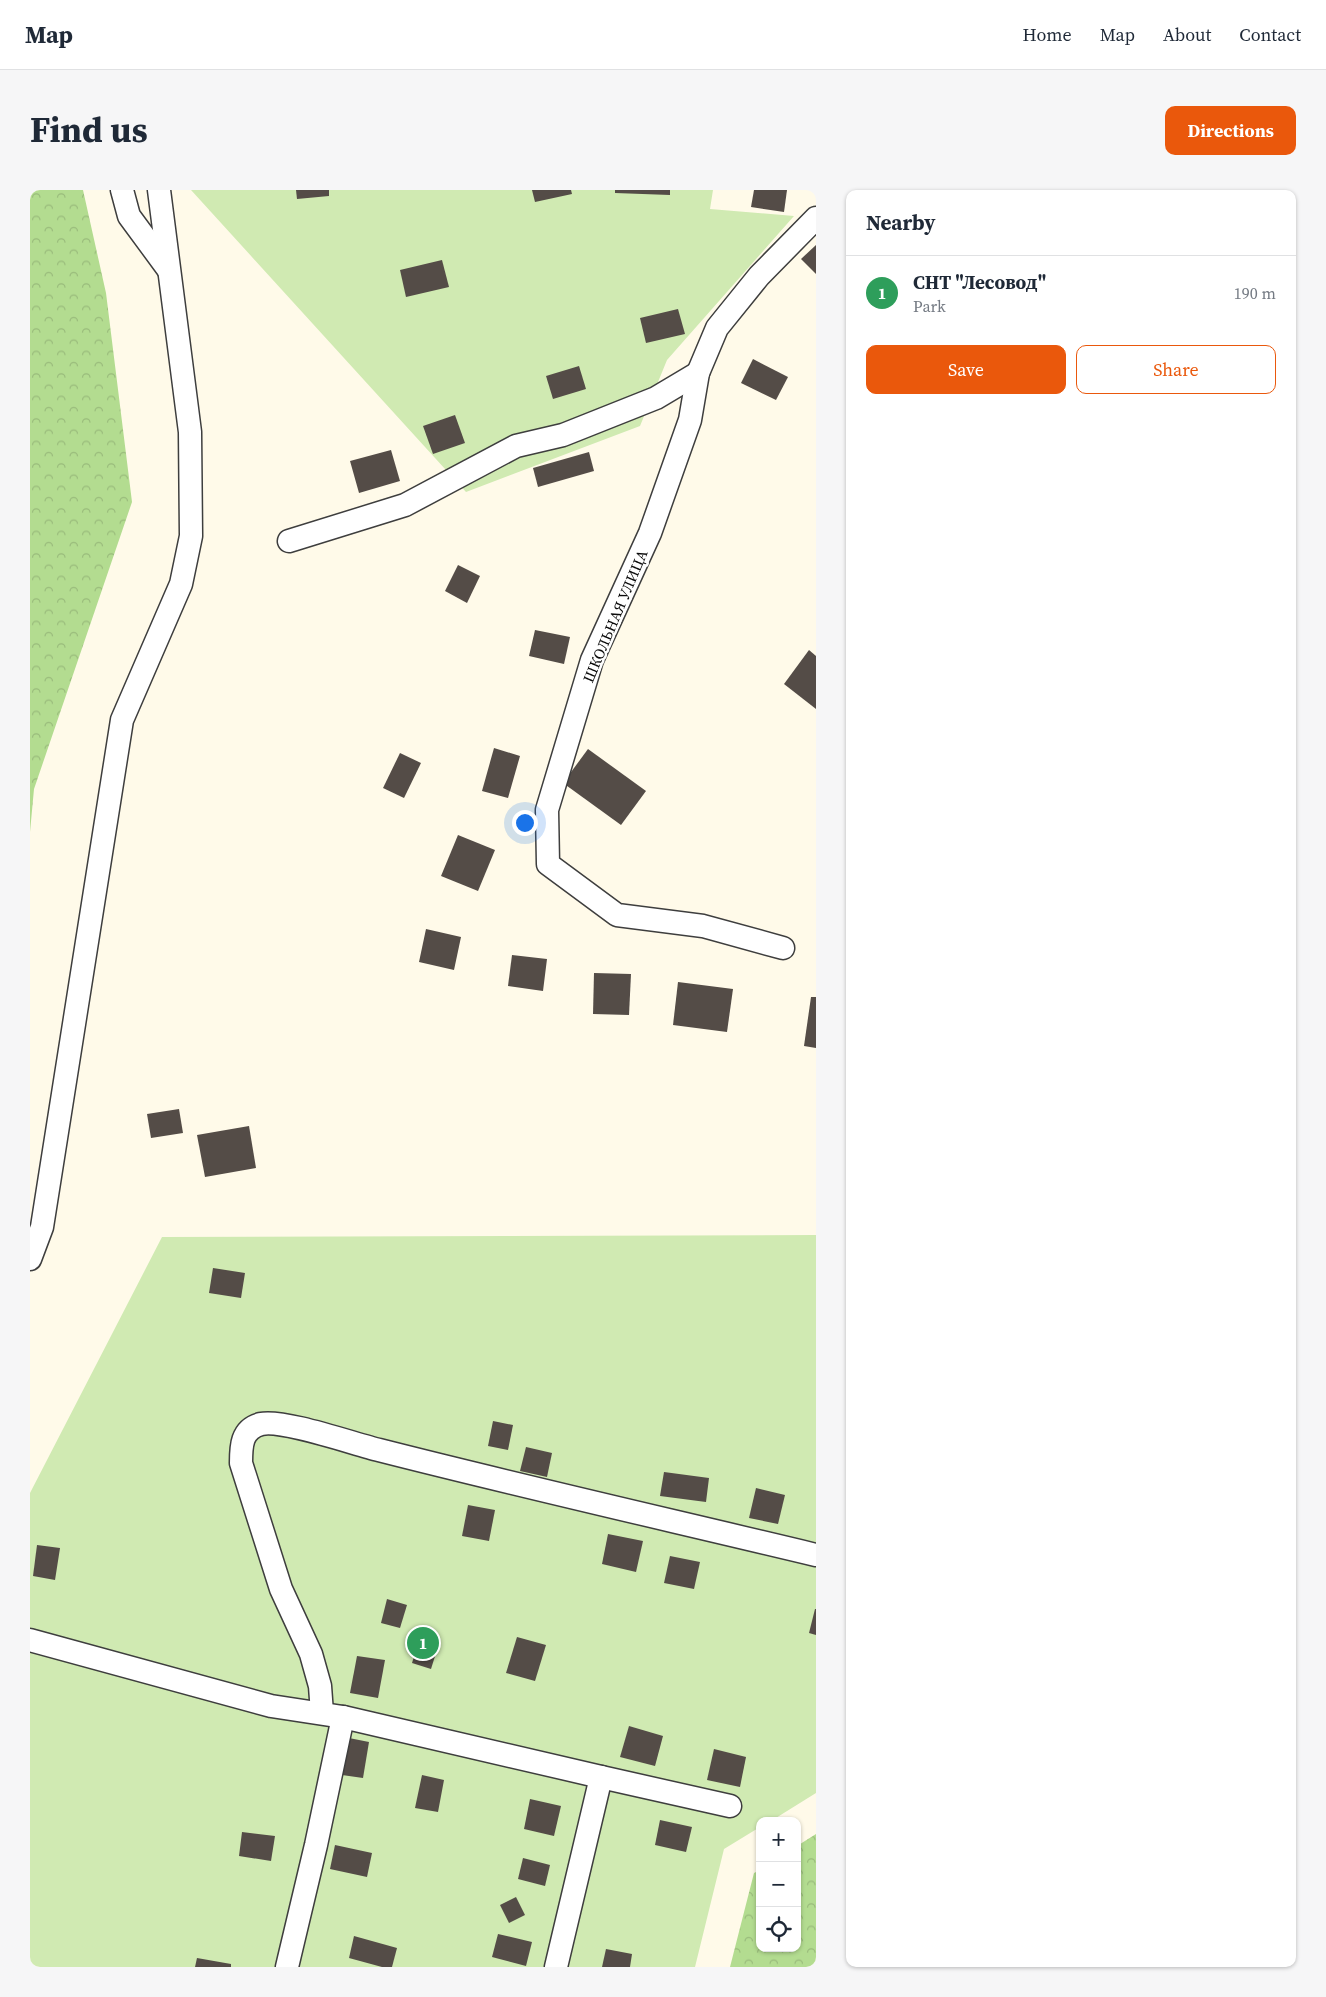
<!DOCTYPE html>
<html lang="en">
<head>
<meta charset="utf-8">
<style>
	:root { --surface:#fff; --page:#f6f6f7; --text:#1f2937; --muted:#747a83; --line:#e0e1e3; --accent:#ea580c }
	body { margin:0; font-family:"Source Serif 4",serif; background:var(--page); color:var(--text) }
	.controls { position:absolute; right:15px; bottom:15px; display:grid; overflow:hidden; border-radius:10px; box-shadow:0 1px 4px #0004 }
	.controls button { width:45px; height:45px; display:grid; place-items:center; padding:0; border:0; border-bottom:1px solid var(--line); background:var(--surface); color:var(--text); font:25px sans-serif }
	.you { position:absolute; left:494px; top:632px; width:18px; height:18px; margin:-12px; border:4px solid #fff; border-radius:50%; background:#1a73e8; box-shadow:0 0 0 8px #1a73e833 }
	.badge { display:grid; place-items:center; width:32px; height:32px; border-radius:50%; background:var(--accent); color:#fff; font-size:16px; font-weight:700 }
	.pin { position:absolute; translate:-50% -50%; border:2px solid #fff; box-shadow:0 1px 5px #0006 }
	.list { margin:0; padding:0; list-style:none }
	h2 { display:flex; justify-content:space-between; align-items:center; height:65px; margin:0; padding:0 20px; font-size:21px }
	h2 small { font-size:16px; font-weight:400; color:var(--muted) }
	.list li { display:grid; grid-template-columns:32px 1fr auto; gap:15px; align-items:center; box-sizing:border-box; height:75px; padding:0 20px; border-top:1px solid var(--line) }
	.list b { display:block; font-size:19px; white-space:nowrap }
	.list p { margin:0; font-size:16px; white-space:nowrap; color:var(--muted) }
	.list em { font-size:16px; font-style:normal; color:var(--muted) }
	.actions { display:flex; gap:10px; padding:15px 20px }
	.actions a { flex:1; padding:11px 0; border:1px solid var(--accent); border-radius:10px; text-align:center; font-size:18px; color:var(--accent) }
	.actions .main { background:var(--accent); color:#fff }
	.icon { flex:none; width:28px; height:28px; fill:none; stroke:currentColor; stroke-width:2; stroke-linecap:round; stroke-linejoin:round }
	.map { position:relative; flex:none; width:786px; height:1777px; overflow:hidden; border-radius:10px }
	header { display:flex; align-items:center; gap:30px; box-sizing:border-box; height:70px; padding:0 25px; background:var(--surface); border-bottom:1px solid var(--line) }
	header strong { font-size:24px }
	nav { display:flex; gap:28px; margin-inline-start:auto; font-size:18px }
	.intro { display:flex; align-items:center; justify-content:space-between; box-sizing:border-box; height:120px; padding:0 30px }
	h1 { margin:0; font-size:35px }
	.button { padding:12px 22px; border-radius:10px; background:var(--accent); color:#fff; font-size:18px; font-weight:700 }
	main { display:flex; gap:30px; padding:0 30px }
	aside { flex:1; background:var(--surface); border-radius:10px; box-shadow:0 1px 4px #0004 }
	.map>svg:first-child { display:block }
</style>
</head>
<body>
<header>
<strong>Map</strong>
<nav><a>Home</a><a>Map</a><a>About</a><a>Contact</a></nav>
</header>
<div class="intro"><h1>Find us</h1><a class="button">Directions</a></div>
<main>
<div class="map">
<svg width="786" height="1777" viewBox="0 0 786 1777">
	<defs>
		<pattern id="forest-crowns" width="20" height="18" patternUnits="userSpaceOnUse" patternTransform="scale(1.25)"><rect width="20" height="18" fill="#b3dc90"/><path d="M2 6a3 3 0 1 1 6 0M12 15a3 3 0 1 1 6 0" fill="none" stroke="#99bb7b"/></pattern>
	</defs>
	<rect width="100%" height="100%" fill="#fffae9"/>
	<!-- forest -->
	<g fill="url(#forest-crowns)">
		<polygon points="0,0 53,0 76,103 102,312 4,599 0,642"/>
		<polygon points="786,1644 786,1777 700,1777 724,1683 730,1680 730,1758 767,1758 767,1656"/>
	</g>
	<!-- garden -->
	<g fill="#d0eab2">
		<polygon points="161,0 683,0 680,19 764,26 637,170 610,236 436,302"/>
		<polygon points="786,1045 786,1603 741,1631 730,1631 730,1637 694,1659 665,1777 0,1777 0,1303 132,1047"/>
	</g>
	<!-- building -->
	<g fill="#544c47">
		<polygon points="266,0 299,0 299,6 267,9"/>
		<polygon points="502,0 541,0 542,4 505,12"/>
		<polygon points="585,0 640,0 640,5 585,3"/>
		<polygon points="724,0 757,0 754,22 721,17"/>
		<polygon points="786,55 786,84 771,69"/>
		<polygon points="412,70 419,97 376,107 370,80"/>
		<polygon points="648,119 655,144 616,153 610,128"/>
		<polygon points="723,169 758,187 746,210 711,193"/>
		<polygon points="549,176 556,199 523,209 516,186"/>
		<polygon points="425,225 435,253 403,264 393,236"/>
		<polygon points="361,260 370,291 329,303 320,271"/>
		<polygon points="559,262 564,281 508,297 503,278"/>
		<polygon points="428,375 450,386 437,413 415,401"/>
		<polygon points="505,440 540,447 534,474 499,466"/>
		<polygon points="779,460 786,466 786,519 754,494"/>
		<polygon points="464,558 490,566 478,608 452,601"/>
		<polygon points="558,559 616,601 591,635 533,593"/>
		<polygon points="370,563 391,573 374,608 353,598"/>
		<polygon points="428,645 465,660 448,701 411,686"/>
		<polygon points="396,739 431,747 424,780 389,772"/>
		<polygon points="482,765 517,769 513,801 478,796"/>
		<polygon points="564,783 601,784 599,825 563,824"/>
		<polygon points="648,792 703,799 697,842 643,835"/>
		<polygon points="781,807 786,807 786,858 774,856"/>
		<polygon points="149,919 153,943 121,948 117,924"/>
		<polygon points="219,936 226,978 175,987 167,945"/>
		<polygon points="183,1078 215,1083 211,1108 179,1103"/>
		<polygon points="463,1231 483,1235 478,1260 458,1256"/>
		<polygon points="496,1257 522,1263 517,1287 490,1281"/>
		<polygon points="634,1282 679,1288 676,1312 630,1306"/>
		<polygon points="726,1298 755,1305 748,1334 719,1328"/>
		<polygon points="438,1315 465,1320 459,1351 432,1346"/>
		<polygon points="578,1344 613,1351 606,1382 572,1374"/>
		<polygon points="7,1355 30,1358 25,1390 3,1386"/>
		<polygon points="640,1366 670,1372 664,1399 634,1393"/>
		<polygon points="357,1409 377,1415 370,1438 351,1433"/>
		<polygon points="785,1419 786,1419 786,1445 779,1443"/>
		<polygon points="391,1444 410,1450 401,1479 382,1473"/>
		<polygon points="487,1447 516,1455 505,1491 476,1483"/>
		<polygon points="327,1466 355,1470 348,1508 320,1503"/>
		<polygon points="599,1536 633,1546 625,1576 590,1567"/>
		<polygon points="319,1548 339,1552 333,1588 312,1585"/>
		<polygon points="684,1559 716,1567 710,1597 677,1590"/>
		<polygon points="392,1585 414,1590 408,1622 385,1618"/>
		<polygon points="500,1609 531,1616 524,1646 494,1639"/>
		<polygon points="630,1630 662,1637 656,1662 625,1655"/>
		<polygon points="212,1642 245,1646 241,1671 209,1666"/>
		<polygon points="305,1655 342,1663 337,1687 300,1679"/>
		<polygon points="493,1668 520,1675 515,1696 488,1689"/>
		<polygon points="486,1707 495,1725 479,1733 470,1715"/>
		<polygon points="468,1744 502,1752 496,1776 462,1767"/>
		<polygon points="324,1746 367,1758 362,1777 352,1777 319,1768"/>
		<polygon points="576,1759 602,1764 600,1777 572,1777"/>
		<polygon points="167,1768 201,1774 201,1777 165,1777"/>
	</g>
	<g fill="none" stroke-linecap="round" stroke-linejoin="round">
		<defs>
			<g id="minor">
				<polyline points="92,0 99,26 138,79"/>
				<polyline points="259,351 375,315 486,256 533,245 626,208 668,183"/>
				<polyline points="753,758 673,736 587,725 518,674 517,620 562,470 620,343 660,230 668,183 687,138 729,86 786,28"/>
				<polyline points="0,1069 12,1037 92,530 151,394 161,346 160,242 129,0"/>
				<polyline points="0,1450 241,1516 313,1527 571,1587 700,1616"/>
				<path d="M292,1523L290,1496L281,1464L251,1399L211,1273C211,1257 211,1239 231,1234C253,1229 324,1254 349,1260C494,1297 640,1330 786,1365"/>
				<polyline points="257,1777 286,1655 313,1527"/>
				<polyline points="526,1777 571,1587"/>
			</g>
		</defs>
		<!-- minor casing -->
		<use href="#minor" stroke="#3e3e3e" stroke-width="25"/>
		<!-- minor -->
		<use href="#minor" stroke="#fff" stroke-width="22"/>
	</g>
	<g text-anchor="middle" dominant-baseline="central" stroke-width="5" stroke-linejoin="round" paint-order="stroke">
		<!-- street labels -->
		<g font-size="15" fill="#0b0b0b" stroke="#fff">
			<text transform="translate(585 426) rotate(-67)">ШКОЛЬНАЯ УЛИЦА</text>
		</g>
	</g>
</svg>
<div class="controls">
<button>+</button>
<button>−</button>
<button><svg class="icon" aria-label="locate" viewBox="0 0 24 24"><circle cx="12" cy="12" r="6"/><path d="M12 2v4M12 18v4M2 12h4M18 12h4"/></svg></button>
</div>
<div class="you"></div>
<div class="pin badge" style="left:393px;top:1453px;background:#2e9e5b">1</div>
</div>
<aside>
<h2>Nearby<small></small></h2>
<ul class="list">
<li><span class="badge" style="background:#2e9e5b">1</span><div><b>СНТ &quot;Лесовод&quot;</b><p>Park</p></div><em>190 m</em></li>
</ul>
<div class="actions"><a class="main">Save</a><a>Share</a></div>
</aside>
</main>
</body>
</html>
